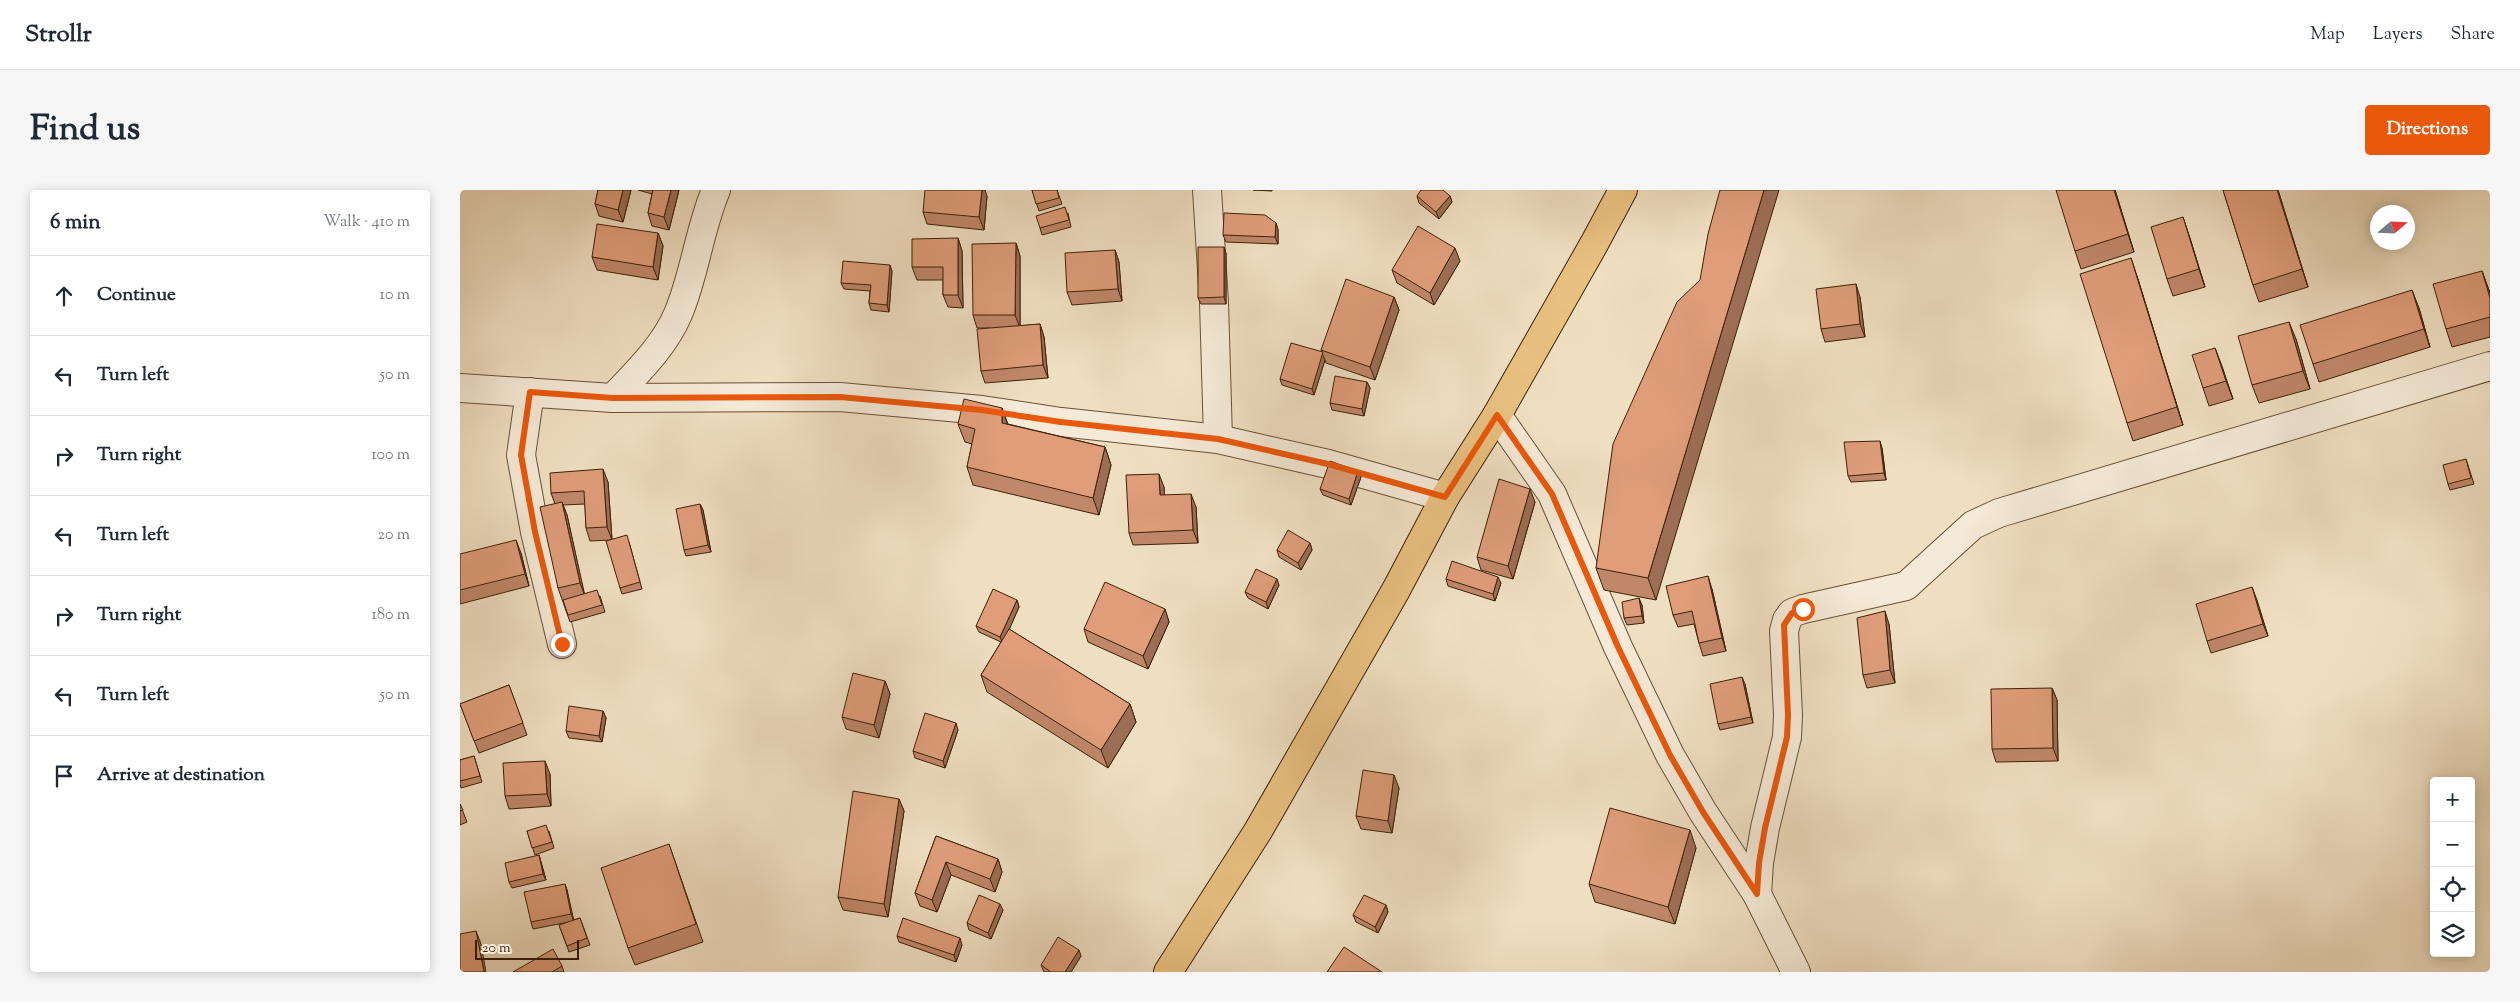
<!DOCTYPE html>
<html lang="en">
<head>
<meta charset="utf-8">
<style>
	:root { --surface:#fff; --page:#f6f6f7; --text:#1f2937; --muted:#747a83; --line:#e0e1e3; --accent:#ea580c }
	body { margin:0; font-family:"Sorts Mill Goudy",serif; background:var(--page); color:var(--text) }
	.controls { position:absolute; right:15px; bottom:15px; display:grid; overflow:hidden; border-radius:5px; box-shadow:0 2px 12px #0003 }
	.controls button { width:45px; height:45px; display:grid; place-items:center; padding:0; border:0; border-bottom:1px solid var(--line); background:var(--surface); color:var(--text); font:25px sans-serif }
	.compass { position:absolute; left:1910px; top:15px; width:45px; height:45px; border-radius:50%; background:var(--surface); box-shadow:0 2px 12px #0003; rotate:71deg }
	.scale { position:absolute; left:15px; bottom:12px; width:104px; box-sizing:border-box; padding-left:5px; border:2px solid #3e2107; border-top:0; font-size:14px; line-height:18px; white-space:nowrap; color:#3e2107; -webkit-text-stroke:4px #f5ead7; paint-order:stroke }
	.stop { position:absolute; width:15px; height:15px; margin:-11px; border:4px solid #ea580c; border-radius:50%; background:#fff }
	.stop.end { background:#ea580c; border-color:#fff; box-shadow:0 1px 5px #0008 }
	.list { margin:0; padding:0; list-style:none }
	h2 { display:flex; justify-content:space-between; align-items:center; height:65px; margin:0; padding:0 20px; font-size:21px }
	h2 small { font-size:16px; font-weight:400; color:var(--muted) }
	.list li { display:grid; grid-template-columns:32px 1fr auto; gap:15px; align-items:center; box-sizing:border-box; height:80px; padding:0 20px; border-top:1px solid var(--line) }
	.list b { display:block; font-size:19px; white-space:nowrap }
	.list em { font-size:16px; font-style:normal; color:var(--muted) }
	.icon { flex:none; width:28px; height:28px; fill:none; stroke:currentColor; stroke-width:2; stroke-linecap:round; stroke-linejoin:round }
	.map { position:relative; flex:none; width:2030px; height:782px; overflow:hidden; border-radius:5px }
	header { display:flex; align-items:center; gap:30px; box-sizing:border-box; height:70px; padding:0 25px; background:var(--surface); border-bottom:1px solid var(--line) }
	header strong { font-size:24px }
	nav { display:flex; gap:28px; margin-inline-start:auto; font-size:18px }
	.intro { display:flex; align-items:center; justify-content:space-between; box-sizing:border-box; height:120px; padding:0 30px }
	h1 { margin:0; font-size:35px }
	.button { padding:12px 22px; border-radius:5px; background:var(--accent); color:#fff; font-size:18px; font-weight:700 }
	main { display:flex; gap:30px; padding:0 30px }
	aside { flex:1; background:var(--surface); border-radius:5px; box-shadow:0 2px 12px #0003 }
	.map>svg:first-child { display:block }
</style>
</head>
<body>
<header>
<strong>Strollr</strong>
<nav><a>Map</a><a>Layers</a><a>Share</a></nav>
</header>
<div class="intro"><h1>Find us</h1><a class="button">Directions</a></div>
<main>
<aside>
<h2>6 min<small>Walk · 410 m</small></h2>
<ul class="list">
<li><svg class="icon" aria-label="ahead" viewBox="0 0 24 24"><path d="M12 20V5M6 11l6-6 6 6"/></svg><div><b>Continue</b></div><em>10 m</em></li>
<li><svg class="icon" aria-label="left" viewBox="0 0 24 24"><path d="M17 20v-9H6M10 6l-5 5 5 5"/></svg><div><b>Turn left</b></div><em>50 m</em></li>
<li><svg class="icon" aria-label="right" viewBox="0 0 24 24"><path d="M7 20v-9h11M14 6l5 5-5 5"/></svg><div><b>Turn right</b></div><em>100 m</em></li>
<li><svg class="icon" aria-label="left" viewBox="0 0 24 24"><path d="M17 20v-9H6M10 6l-5 5 5 5"/></svg><div><b>Turn left</b></div><em>20 m</em></li>
<li><svg class="icon" aria-label="right" viewBox="0 0 24 24"><path d="M7 20v-9h11M14 6l5 5-5 5"/></svg><div><b>Turn right</b></div><em>180 m</em></li>
<li><svg class="icon" aria-label="left" viewBox="0 0 24 24"><path d="M17 20v-9H6M10 6l-5 5 5 5"/></svg><div><b>Turn left</b></div><em>50 m</em></li>
<li><svg class="icon" aria-label="arrive" viewBox="0 0 24 24"><path d="M6 21V4h12l-3 4 3 4H6"/></svg><div><b>Arrive at destination</b></div></li>
</ul>
</aside>
<div class="map">
<svg width="2030" height="782" viewBox="0 0 2030 782">
	<rect width="100%" height="100%" fill="#efdfc1"/>
	<filter id="stains"><feTurbulence type="fractalNoise" baseFrequency=".004" numOctaves="4"/><feColorMatrix values="0 0 0 0 .2 0 0 0 0 .09 0 0 0 0 .02 0 0 0 .5 -.17"/></filter>
	<radialGradient id="worn" r=".72"><stop offset=".6" stop-color="#630" stop-opacity="0"/><stop offset="1" stop-color="#630" stop-opacity=".3"/></radialGradient>
	<g fill="none" stroke-linecap="round" stroke-linejoin="round">
		<defs>
			<g id="minor">
				<polyline points="747,0 754,112 758,249"/>
				<polyline points="0,198 153,208 380,207 522,220 601,232 758,249 868,274 985,307"/>
				<polyline points="70,202 61,265 75,342 102,454"/>
				<path d="M153,208C177,182 204,157 218,124C235,84 239,40 256,0"/>
				<polyline points="1037,225 1092,304 1158,457 1210,565 1243,622 1297,704 1336,782"/>
				<polyline points="1297,704 1299,673 1305,638 1327,547 1328,525 1324,441 1327,430 1332,423 1343,419 1446,396 1513,335 1539,323 2030,176"/>
			</g>
			<polyline id="major" points="708,782 798,641 936,400 985,307 1037,225 1134,54 1163,0"/>
		</defs>
		<!-- minor casing -->
		<use href="#minor" stroke="#6a5036" stroke-width="30"/>
		<!-- major casing -->
		<use href="#major" stroke="#3e2107" stroke-width="30"/>
		<!-- minor -->
		<use href="#minor" stroke="#f5ead7" stroke-width="28"/>
		<!-- major -->
		<use href="#major" stroke="#e8c080" stroke-width="28"/>
	</g>
	<!-- wall -->
	<g fill="#c08769" stroke="#3e2107">
		<polygon points="138,0 171,0 163,32 139,26 135,14"/>
		<polygon points="178,0 219,0 209,40 192,36 188,23 192,4"/>
		<polygon points="572,0 597,0 602,14 579,21"/>
		<polygon points="793,0 812,0 812,1"/>
		<polygon points="1655,0 1674,62 1621,79 1615,61"/>
		<polygon points="1763,0 1818,0 1848,97 1799,112 1793,95"/>
		<polygon points="527,6 524,40 467,34 463,22"/>
		<polygon points="957,6 990,6 992,12 979,29 959,13"/>
		<polygon points="608,23 611,37 582,45 580,38"/>
		<polygon points="816,33 818,40 818,54 766,52 763,45"/>
		<polygon points="198,43 203,56 198,90 137,80 132,67"/>
		<polygon points="1729,45 1745,97 1713,106 1707,89"/>
		<polygon points="498,48 502,61 503,118 488,117 483,105 483,90 457,90 452,77"/>
		<polygon points="556,53 560,66 560,136 580,134 584,147 588,188 525,193 521,181 530,138 517,138 513,125"/>
		<polygon points="655,60 659,72 662,111 612,115 607,102"/>
		<polygon points="766,63 766,114 741,114 738,108"/>
		<polygon points="1000,71 974,115 937,93 932,80"/>
		<polygon points="432,81 429,122 411,120 409,113 410,101 384,99 381,93"/>
		<polygon points="2022,81 2030,103 2030,147 1992,157 1986,139"/>
		<polygon points="1677,86 1723,235 1673,251 1667,233"/>
		<polygon points="1240,90 1196,410 1144,400 1136,378"/>
		<polygon points="934,107 939,120 915,190 866,173 865,170 854,205 822,195 820,189 862,162 861,160"/>
		<polygon points="1400,107 1405,147 1365,152 1361,139"/>
		<polygon points="1959,118 1970,157 1859,192 1853,174"/>
		<polygon points="1836,149 1850,199 1799,213 1792,195"/>
		<polygon points="1755,158 1773,209 1749,216 1743,198"/>
		<polygon points="907,192 910,198 904,226 872,220 870,213"/>
		<polygon points="542,218 548,234 645,257 651,275 639,325 513,295 507,277 512,254 505,252 498,234"/>
		<polygon points="1422,258 1426,290 1391,292 1388,286"/>
		<polygon points="2006,269 2014,294 1990,300 1988,294"/>
		<polygon points="901,287 891,315 863,305 860,299"/>
		<polygon points="148,292 152,350 130,351 126,338 125,314 103,315 107,325 124,404 140,406 145,422 110,432 98,398 95,314 91,303"/>
		<polygon points="704,297 704,305 736,317 738,353 673,355 669,343"/>
		<polygon points="1075,312 1053,389 1021,380 1017,367"/>
		<polygon points="240,314 243,320 251,362 226,366 224,360"/>
		<polygon points="169,352 182,399 162,404 160,398"/>
		<polygon points="850,353 852,360 841,380 819,367 817,360"/>
		<polygon points="61,363 69,396 0,414 0,364"/>
		<polygon points="986,389 1041,393 1035,411 988,396"/>
		<polygon points="819,395 808,419 788,408 785,402"/>
		<polygon points="1792,397 1808,446 1751,463 1747,451"/>
		<polygon points="1252,399 1266,461 1243,466 1239,453 1234,434 1218,437 1213,425"/>
		<polygon points="557,410 559,417 549,439 670,514 676,532 648,578 527,502 521,485 541,452 519,442 516,436"/>
		<polygon points="1182,415 1184,433 1167,435 1164,428"/>
		<polygon points="705,419 709,432 688,479 628,452 624,439"/>
		<polygon points="1429,434 1435,493 1407,498 1403,485"/>
		<polygon points="425,491 430,504 419,548 386,539 382,527"/>
		<polygon points="1285,494 1293,533 1260,540 1258,534"/>
		<polygon points="49,495 67,545 19,563 0,514"/>
		<polygon points="1592,498 1597,510 1598,571 1536,572 1532,559"/>
		<polygon points="143,521 146,528 142,552 109,548 106,541"/>
		<polygon points="498,540 485,578 455,568 453,561"/>
		<polygon points="14,566 22,592 1,598 0,594 0,570"/>
		<polygon points="90,584 91,616 49,619 45,606"/>
		<polygon points="939,598 932,643 901,639 896,626"/>
		<polygon points="439,609 444,621 428,727 383,720 378,707"/>
		<polygon points="0,614 7,632 0,635"/>
		<polygon points="67,641 89,641 94,658 75,665"/>
		<polygon points="476,646 538,669 542,682 535,702 491,685 477,722 460,716 455,703"/>
		<polygon points="209,654 243,752 175,775 168,758"/>
		<polygon points="1236,658 1215,734 1135,712 1129,694"/>
		<polygon points="79,665 86,690 52,698 49,692"/>
		<polygon points="105,694 107,700 113,730 120,728 130,755 109,762 99,735 109,732 73,739 71,732"/>
		<polygon points="926,715 928,722 918,743 896,732 893,725"/>
		<polygon points="543,720 531,749 509,740 507,733"/>
		<polygon points="437,746 502,755 496,772 439,752"/>
		<polygon points="621,766 611,782 584,782 581,775"/>
		<polygon points="102,776 104,782 53,782"/>
	</g>
	<!-- shaded-wall -->
	<g fill="#9c6e55" stroke="#3e2107">
		<polygon points="163,0 171,0 163,32 158,20"/>
		<polygon points="211,0 219,0 209,40 204,27"/>
		<polygon points="522,0 525,0 527,6 524,40 519,27"/>
		<polygon points="1304,0 1319,0 1196,410 1188,388"/>
		<polygon points="1654,0 1655,0 1674,62 1668,44"/>
		<polygon points="1817,0 1818,0 1848,97 1842,79"/>
		<polygon points="990,6 992,12 979,29 976,22"/>
		<polygon points="1723,27 1729,45 1745,97 1739,79"/>
		<polygon points="816,33 818,40 818,54 815,47"/>
		<polygon points="198,43 203,56 198,90 193,77"/>
		<polygon points="498,48 502,61 503,118 498,105"/>
		<polygon points="556,53 560,66 560,138 555,125"/>
		<polygon points="764,57 766,63 766,114 764,107"/>
		<polygon points="995,58 1000,71 974,115 970,103"/>
		<polygon points="655,60 659,72 662,111 658,99"/>
		<polygon points="1671,68 1677,86 1723,235 1717,217"/>
		<polygon points="430,75 432,81 429,122 427,115"/>
		<polygon points="2022,81 2030,103 2030,108"/>
		<polygon points="1396,94 1400,107 1405,147 1400,134"/>
		<polygon points="1952,100 1959,118 1970,157 1964,139"/>
		<polygon points="934,107 939,120 915,190 910,177"/>
		<polygon points="1829,132 1836,149 1850,199 1843,181"/>
		<polygon points="580,134 584,147 588,188 583,175"/>
		<polygon points="1755,158 1762,176 1773,209 1766,191"/>
		<polygon points="862,163 865,170 854,205 852,199"/>
		<polygon points="907,192 910,198 904,226 902,219"/>
		<polygon points="542,218 548,236 542,233"/>
		<polygon points="1420,251 1422,258 1426,290 1424,283"/>
		<polygon points="645,257 651,275 639,325 633,308"/>
		<polygon points="143,279 148,292 152,350 147,337"/>
		<polygon points="898,281 901,287 891,315 889,309"/>
		<polygon points="699,284 704,297 705,318 700,305"/>
		<polygon points="1070,299 1075,312 1053,389 1048,376"/>
		<polygon points="731,304 736,317 738,353 733,340"/>
		<polygon points="102,312 107,325 125,406 120,393"/>
		<polygon points="240,314 243,320 251,362 248,355"/>
		<polygon points="56,350 61,363 69,396 65,384"/>
		<polygon points="850,353 852,360 841,380 838,373"/>
		<polygon points="1248,386 1252,399 1266,461 1262,448"/>
		<polygon points="1038,387 1041,393 1035,411 1033,404"/>
		<polygon points="817,389 819,395 808,419 806,412"/>
		<polygon points="1792,397 1797,410 1808,446 1803,434"/>
		<polygon points="1179,408 1182,415 1184,433 1182,426"/>
		<polygon points="557,410 559,417 543,454 540,447"/>
		<polygon points="705,419 709,432 688,479 683,466"/>
		<polygon points="1425,421 1429,434 1435,493 1430,480"/>
		<polygon points="1282,487 1285,494 1293,533 1291,527"/>
		<polygon points="425,491 430,504 419,548 414,535"/>
		<polygon points="1592,498 1597,510 1598,571 1593,558"/>
		<polygon points="670,514 676,532 648,578 641,560"/>
		<polygon points="143,521 146,528 142,552 139,546"/>
		<polygon points="496,533 498,540 485,578 483,571"/>
		<polygon points="85,571 90,584 91,616 87,604"/>
		<polygon points="934,585 939,598 932,643 928,631"/>
		<polygon points="439,609 444,621 428,727 424,714"/>
		<polygon points="1230,640 1236,658 1215,734 1208,717"/>
		<polygon points="79,665 81,672 86,690 83,684"/>
		<polygon points="538,669 542,682 535,702 530,689"/>
		<polygon points="486,672 491,685 477,722 472,710"/>
		<polygon points="105,694 107,700 114,731 111,724"/>
		<polygon points="540,714 543,720 531,749 528,743"/>
		<polygon points="926,715 928,722 918,743 915,737"/>
		<polygon points="16,741 21,754 26,782 24,782"/>
		<polygon points="500,748 502,755 496,772 494,765"/>
		<polygon points="619,760 621,766 611,782 605,782"/>
	</g>
	<!-- building -->
	<g fill="#df9d7a" stroke="#3e2107">
		<polygon points="138,0 163,0 158,20 135,14"/>
		<polygon points="193,0 211,0 204,27 188,23"/>
		<polygon points="465,0 522,0 519,27 463,22"/>
		<polygon points="572,0 597,0 599,8 576,14"/>
		<polygon points="961,0 983,0 990,6 976,22 957,6"/>
		<polygon points="1260,0 1304,0 1188,388 1136,378 1153,254 1217,112 1240,90 1248,44"/>
		<polygon points="1596,0 1654,0 1668,44 1615,61"/>
		<polygon points="1763,0 1817,0 1842,79 1793,95"/>
		<polygon points="605,17 609,30 580,38 576,26"/>
		<polygon points="764,23 805,25 816,33 815,47 763,45"/>
		<polygon points="1723,27 1739,79 1707,89 1691,37"/>
		<polygon points="137,34 198,43 193,77 132,67"/>
		<polygon points="958,36 995,58 970,103 932,80"/>
		<polygon points="498,48 498,105 483,105 483,77 452,77 452,49"/>
		<polygon points="556,53 555,125 513,125 512,54"/>
		<polygon points="738,57 764,57 764,107 738,108"/>
		<polygon points="655,60 658,99 607,102 605,63"/>
		<polygon points="1671,68 1717,217 1667,233 1620,84"/>
		<polygon points="383,71 430,75 427,115 409,113 411,95 381,93"/>
		<polygon points="2022,81 2030,108 2030,127 1986,139 1973,94"/>
		<polygon points="886,89 934,107 910,177 861,160"/>
		<polygon points="1396,94 1400,134 1361,139 1356,99"/>
		<polygon points="1952,100 1964,139 1853,174 1840,135"/>
		<polygon points="1829,132 1843,181 1792,195 1778,146"/>
		<polygon points="580,134 583,175 521,181 517,139"/>
		<polygon points="831,153 863,162 852,199 820,189"/>
		<polygon points="1755,158 1766,191 1743,198 1732,165"/>
		<polygon points="875,186 907,192 902,219 870,213"/>
		<polygon points="504,209 542,218 542,233 645,257 633,308 507,277 515,239 498,234"/>
		<polygon points="1420,251 1424,283 1388,286 1384,252"/>
		<polygon points="2006,269 2011,288 1988,294 1983,275"/>
		<polygon points="870,271 898,281 889,309 860,299"/>
		<polygon points="143,279 147,337 126,338 124,301 91,303 90,283"/>
		<polygon points="699,284 700,305 731,304 733,340 669,343 666,285"/>
		<polygon points="1039,289 1070,299 1048,376 1017,367"/>
		<polygon points="102,312 120,393 98,398 80,317"/>
		<polygon points="240,314 248,355 224,360 216,319"/>
		<polygon points="828,340 850,353 838,373 817,360"/>
		<polygon points="167,345 180,392 160,398 146,351"/>
		<polygon points="56,350 65,384 0,400 0,364"/>
		<polygon points="992,371 1038,387 1033,404 986,389"/>
		<polygon points="796,379 817,389 806,412 785,402"/>
		<polygon points="1248,386 1262,448 1239,453 1232,421 1213,425 1206,396"/>
		<polygon points="645,392 705,419 683,466 624,439"/>
		<polygon points="1792,397 1803,434 1747,451 1736,414"/>
		<polygon points="533,399 557,410 540,447 516,436"/>
		<polygon points="137,400 142,415 108,425 103,410"/>
		<polygon points="1179,408 1182,426 1164,428 1162,412"/>
		<polygon points="1425,421 1430,480 1403,485 1397,428"/>
		<polygon points="549,439 670,514 641,560 521,485"/>
		<polygon points="393,483 425,491 414,535 382,527"/>
		<polygon points="1282,487 1291,527 1258,534 1250,494"/>
		<polygon points="49,495 63,533 14,551 0,514"/>
		<polygon points="1592,498 1593,558 1532,559 1531,499"/>
		<polygon points="109,516 143,521 139,546 106,541"/>
		<polygon points="465,523 496,533 483,571 453,561"/>
		<polygon points="14,566 20,586 0,591 0,570"/>
		<polygon points="85,571 87,604 45,606 43,573"/>
		<polygon points="903,580 934,585 928,631 896,626"/>
		<polygon points="393,601 439,609 424,714 378,707"/>
		<polygon points="0,614 3,620 0,621"/>
		<polygon points="1150,618 1230,640 1208,717 1129,694"/>
		<polygon points="86,635 92,652 72,658 67,641"/>
		<polygon points="476,646 538,669 530,689 486,672 472,710 455,703"/>
		<polygon points="209,654 236,734 168,758 141,678"/>
		<polygon points="79,665 83,684 49,692 45,673"/>
		<polygon points="105,694 111,724 71,732 64,702"/>
		<polygon points="519,705 540,714 528,743 507,733"/>
		<polygon points="904,705 926,715 915,737 893,725"/>
		<polygon points="120,728 127,748 107,756 99,735"/>
		<polygon points="443,728 500,748 494,765 437,746"/>
		<polygon points="16,741 24,782 0,782 0,744"/>
		<polygon points="598,747 619,760 605,782 591,782 581,775"/>
		<polygon points="884,757 922,782 867,782"/>
		<polygon points="93,759 102,776 92,782 53,782"/>
	</g>
	<g fill="none" stroke-linecap="round" stroke-linejoin="round">
		<!-- route -->
		<polyline stroke="#ea580c" stroke-width="6" points="102,454 75,342 61,265 70,202 153,208 380,207 522,220 601,232 758,249 868,274 985,307 1037,225 1092,304 1158,457 1210,565 1243,622 1297,704 1299,673 1305,638 1327,547 1328,525 1324,435 1332,423 1343,419"/>
	</g>
	<rect width="100%" height="100%" filter="url(#stains)"/>
	<rect width="100%" height="100%" fill="url(#worn)"/>
</svg>
<div class="controls">
<button>+</button>
<button>−</button>
<button><svg class="icon" aria-label="locate" viewBox="0 0 24 24"><circle cx="12" cy="12" r="6"/><path d="M12 2v4M12 18v4M2 12h4M18 12h4"/></svg></button>
<button><svg class="icon" aria-label="layers" viewBox="0 0 24 24"><path d="M12 4l9 5-9 5-9-5zM3 14l9 5 9-5"/></svg></button>
</div>
<svg class="compass" viewBox="-18 -18 36 36"><path d="M0-13l5 13h-10z" fill="#e53935"/><path d="M0 13l5-13h-10z" fill="#747a83"/></svg>
<div class="scale">20 m</div>
<div class="stop" style="left:1343px;top:419px"></div>
<div class="stop end" style="left:102px;top:454px"></div>
</div>
</main>
</body>
</html>
